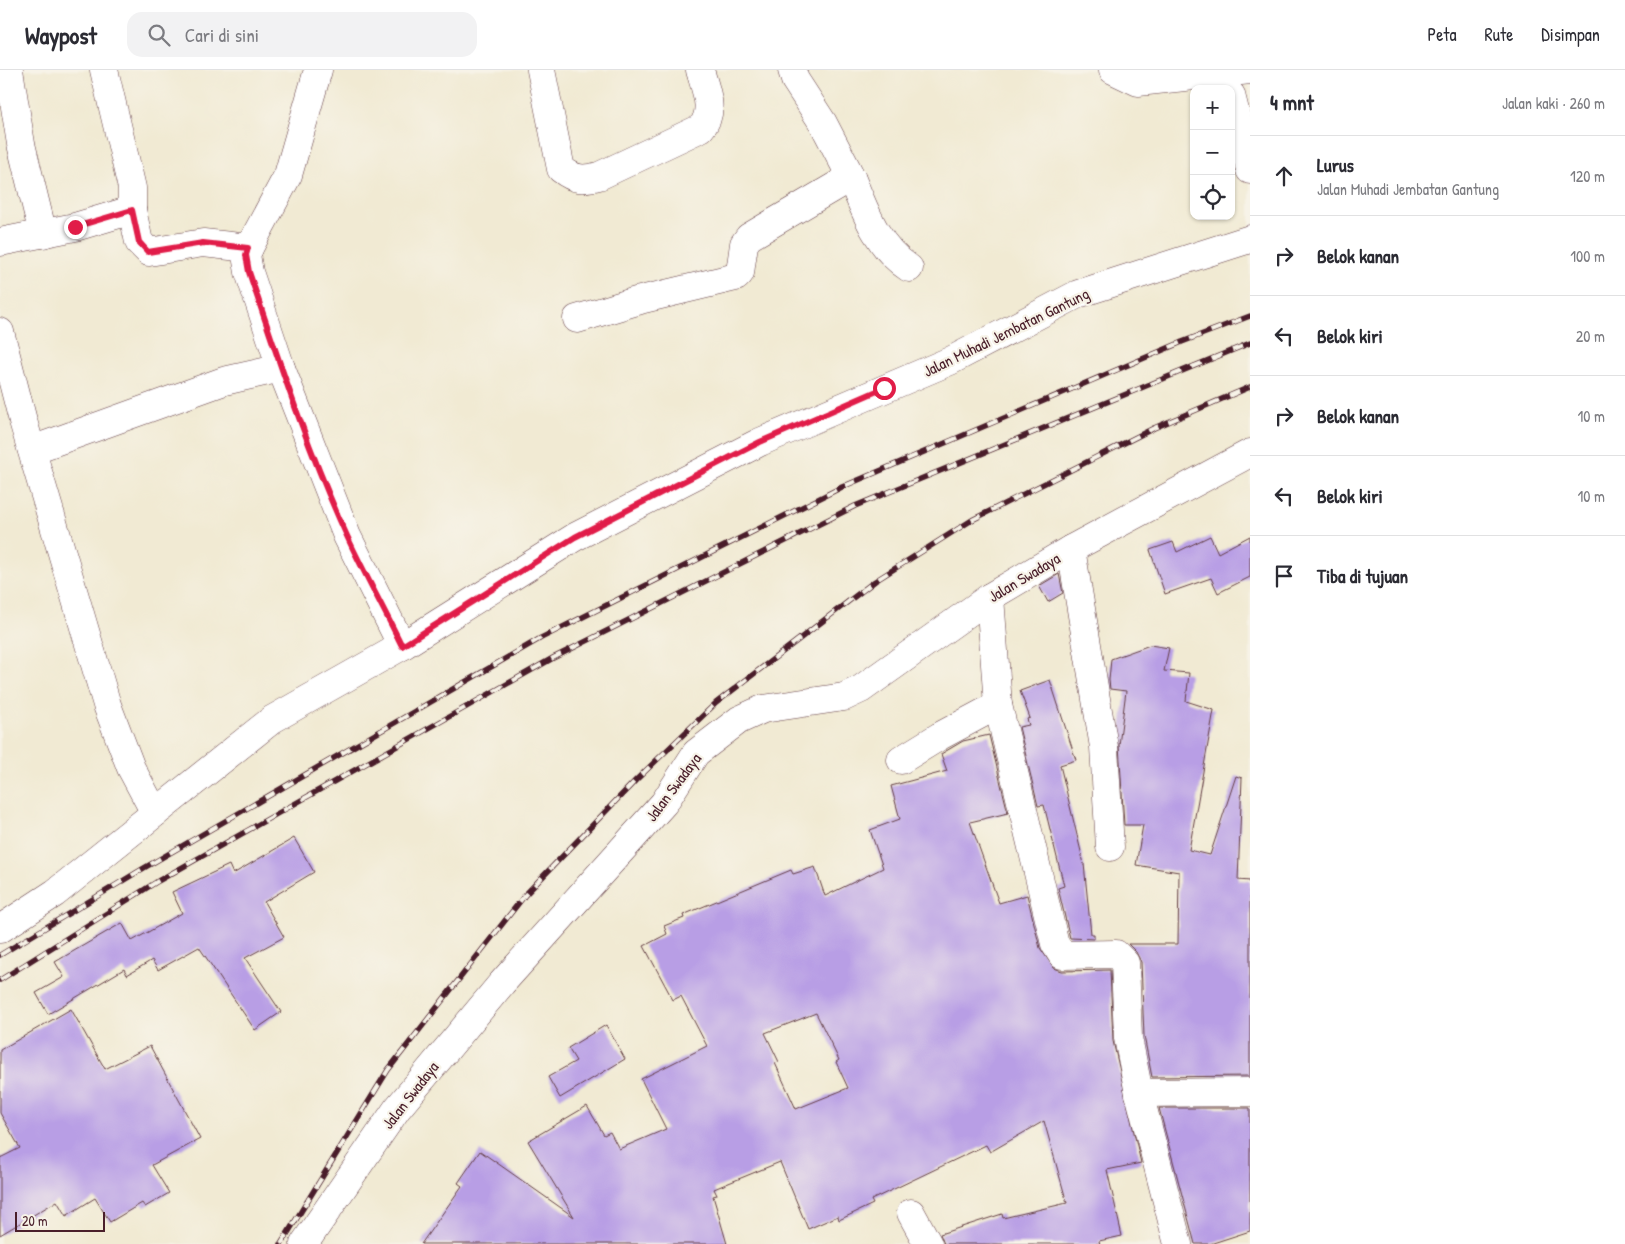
<!DOCTYPE html>
<html lang="id">
<head>
<meta charset="utf-8">
<style>
	:root { --surface:#fff; --page:#f2f2f3; --text:#2b2b33; --muted:#7c7c81; --line:#e1e1e2 }
	body { margin:0; font-family:"Patrick Hand",sans-serif; background:var(--page); color:var(--text) }
	.controls { position:absolute; right:15px; top:15px; display:grid; overflow:hidden; border-radius:10px; box-shadow:0 1px 4px #0004 }
	.controls button { width:45px; height:45px; display:grid; place-items:center; padding:0; border:0; border-bottom:1px solid var(--line); background:var(--surface); color:var(--text); font:25px sans-serif }
	.scale { position:absolute; left:15px; bottom:12px; width:90px; box-sizing:border-box; padding-left:5px; border:2px solid #4a1f2b; border-top:0; font-size:14px; line-height:18px; white-space:nowrap; color:#4a1f2b; -webkit-text-stroke:4px #f7f3e8; paint-order:stroke }
	.stop { position:absolute; width:15px; height:15px; margin:-11px; border:4px solid #e11d48; border-radius:50%; background:#fff }
	.stop.end { background:#e11d48; border-color:#fff; box-shadow:0 1px 5px #0008 }
	.list { margin:0; padding:0; list-style:none }
	h2 { display:flex; justify-content:space-between; align-items:center; height:65px; margin:0; padding:0 20px; font-size:21px }
	h2 small { font-size:16px; font-weight:400; color:var(--muted) }
	.list li { display:grid; grid-template-columns:32px 1fr auto; gap:15px; align-items:center; box-sizing:border-box; height:80px; padding:0 20px; border-top:1px solid var(--line) }
	.list b { display:block; font-size:19px; white-space:nowrap }
	.list p { margin:0; font-size:16px; white-space:nowrap; color:var(--muted) }
	.list em { font-size:16px; font-style:normal; color:var(--muted) }
	.icon { flex:none; width:28px; height:28px; fill:none; stroke:currentColor; stroke-width:2; stroke-linecap:round; stroke-linejoin:round }
	.map { position:relative; flex:none; width:1250px; height:1174px; overflow:hidden }
	header { display:flex; align-items:center; gap:30px; box-sizing:border-box; height:70px; padding:0 25px; background:var(--surface); border-bottom:1px solid var(--line) }
	header strong { font-size:24px }
	nav { display:flex; gap:28px; margin-inline-start:auto; font-size:18px }
	.search { width:350px; height:45px; background:var(--page); display:flex; align-items:center; gap:12px; box-sizing:border-box; padding:0 18px; border-radius:15px; color:var(--muted); font-size:19px }
	main { display:flex }
	aside { flex:1; background:var(--surface) }
	.map>svg:first-child { display:block }
</style>
</head>
<body>
<header>
<strong>Waypost</strong>
<div class="search"><svg class="icon" aria-label="search" viewBox="0 0 24 24"><circle cx="10" cy="10" r="6"/><path d="M15 15l6 6"/></svg>Cari di sini</div>
<nav><a>Peta</a><a>Rute</a><a>Disimpan</a></nav>
</header>
<main>
<div class="map">
<svg width="1250" height="1174" viewBox="0 0 1250 1174">
	<rect width="100%" height="100%" fill="#f7f3e8"/>
	<filter id="ink" filterUnits="userSpaceOnUse"><feTurbulence type="fractalNoise" baseFrequency=".02" numOctaves="2"/><feDisplacementMap in="SourceGraphic" scale="10" xChannelSelector="R" yChannelSelector="G"/><feConvolveMatrix kernelMatrix="1 2 1 2 8 2 1 2 1" color-interpolation-filters="sRGB"/></filter>
	<filter id="wash" filterUnits="userSpaceOnUse"><feTurbulence type="fractalNoise" baseFrequency=".0096" numOctaves="4" result="noise"/><feDisplacementMap in="SourceGraphic" scale="20" xChannelSelector="R" yChannelSelector="G"/><feGaussianBlur stdDeviation="1.12" result="paint"/><feColorMatrix in="noise" values="0 0 0 0 0 0 0 0 0 0 0 0 0 0 0 0 0 1.4 0 .05"/><feComposite in="paint" operator="in"/></filter>
	<g filter="url(#wash)">
		<rect width="100%" height="100%" fill="#f1ead3"/>
		<g id="blocks">
			<!-- building -->
			<g fill="#b89ee5" fill-rule="evenodd">
				<polygon points="1210,466 1218,483 1250,466 1250,507 1218,523 1211,508 1165,524 1150,480 1173,472 1177,482"/>
				<polygon points="1059,504 1063,523 1048,532 1039,516"/>
				<polygon points="1150,575 1169,578 1164,601 1189,603 1186,631 1214,640 1189,780 1210,785 1236,706 1242,708 1238,810 1250,811 1250,1006 1152,1007 1144,966 1141,892 1136,882 1128,874 1178,874 1179,802 1136,795 1143,755 1124,755 1119,675 1126,621 1110,619 1109,610 1111,589"/>
				<polygon points="1050,610 1076,690 1060,695 1084,794 1091,864 1094,864 1094,869 1070,868 1058,818 1064,816 1044,735 1038,736 1019,657 1029,655 1027,649 1030,648 1020,621"/>
				<path d="M989,665L1008,743L970,752L999,833L1027,825L1040,878L1054,898L1062,901L1110,900L1113,971L1141,1093L1107,1100L1122,1166L1099,1171L1100,1174H944L940,1164L1002,1144L1003,1148L1067,1133L1044,1051L990,1082L986,1075L871,1130L873,1134L839,1150L838,1146L808,1159L780,1092L714,1119L717,1125L713,1126L727,1174H421L462,1116L458,1113L480,1081L574,1147L528,1071L587,1036L604,1065L610,1062L619,1079L666,1059L641,1009L707,976L681,926L673,930L644,876L667,864L664,856L684,848L683,845L791,800L793,804L815,797L825,826L883,798L870,760L900,749L891,716L947,701L941,684L963,671ZM816,943L839,990L836,992L848,1018L796,1039L775,993L779,992L765,963Z"/>
				<polygon points="294,768 314,802 264,832 284,867 245,888 281,942 255,960 199,877 158,900 152,890 127,905 124,899 48,944 36,923 64,907 55,892 122,853 132,871 182,843 172,822 229,795 233,804"/>
				<polygon points="71,939 105,999 150,976 200,1069 152,1095 169,1123 145,1137 142,1133 110,1152 95,1128 66,1146 57,1131 0,1165 0,1088 20,1078 0,1043 0,980"/>
				<polygon points="606,955 625,989 560,1028 548,1007 576,991 568,978"/>
				<polygon points="1159,1038 1250,1038 1250,1161 1210,1174 1195,1174"/>
			</g>
		</g>
	</g>
	<g filter="url(#ink)">
		<use href="#blocks" fill-opacity="0" stroke="#633d44" stroke-width="1"/>
		<g fill="none" stroke-linecap="round" stroke-linejoin="round">
			<defs>
				<g id="minor">
					<polyline points="9,0 21,74 43,164"/>
					<polyline points="318,0 288,105 249,178 246,185 249,202 281,298 347,466 402,576"/>
					<path d="M541,0L561,99C575,110 583,110 599,106L701,58C716,41 705,19 700,0"/>
					<polyline points="792,0 795,10 823,53 851,107"/>
					<polyline points="1113,0 1138,12 1250,0"/>
					<polyline points="1231,25 1250,100"/>
					<polyline points="132,140 139,172 149,182 203,173 249,178"/>
					<polyline points="0,172 75,157 132,140 132,118 104,0"/>
					<path d="M577,249L640,230L736,207L740,203L744,174L749,167L851,107C865,141 877,177 909,198"/>
					<polyline points="0,262 23,351 107,635 131,698 155,743"/>
					<polyline points="32,380 224,311 281,298"/>
					<polyline points="1071,479 1104,677 1110,777"/>
					<polyline points="990,527 998,635 1055,874 1062,885 1116,884 1125,893 1128,968 1139,1023 1178,1174"/>
					<polyline points="901,690 940,666 998,635"/>
					<polyline points="0,859 55,823 273,649 402,576 575,467 760,372 950,291 1078,224 1250,169"/>
					<polyline points="1139,1023 1250,1022"/>
					<polyline points="911,1143 928,1174"/>
					<polyline points="304,1174 397,1039 502,913 664,733 696,683 739,650 763,639 844,627 861,619 990,527 1071,479 1250,383"/>
				</g>
			</defs>
			<!-- minor casing -->
			<use href="#minor" stroke="#633d44" stroke-width="29"/>
			<!-- minor -->
			<use href="#minor" stroke="#fff" stroke-width="28"/>
			<defs>
				<g id="rail">
					<polyline points="0,885 144,798 541,568 842,417 1182,272 1250,246"/>
					<polyline points="0,910 158,811 553,588 855,436 1250,273"/>
					<polyline points="281,1174 388,1000 525,825 636,710 716,633 875,511 972,450 1154,358 1250,317"/>
				</g>
			</defs>
			<!-- rail casing -->
			<use href="#rail" stroke="#4a1f2b" stroke-width="5.5"/>
			<!-- rail -->
			<use href="#rail" stroke="#f7f3e8" stroke-width="4" stroke-dasharray="11" stroke-linecap="butt"/>
		</g>
	</g>
	<g fill="none" stroke-linecap="round" stroke-linejoin="round" filter="url(#ink)">
		<!-- route -->
		<path stroke="#e11d48" stroke-width="6" d="M75,157L132,140L139,172L148,182L203,173L248,178L246,185L249,202C279,291 308,381 347,466C364,503 384,539 402,576L575,467L760,372L884,318"/>
	</g>
	<g text-anchor="middle" dominant-baseline="central" stroke-width="4.5" stroke-linejoin="round" paint-order="stroke">
		<!-- street labels -->
		<g font-size="16" fill="#4a1f2b" stroke="#f7f3e8">
			<text transform="translate(1006 262) rotate(-26)">Jalan Muhadi Jembatan Gantung</text>
			<text transform="translate(1024 507) rotate(-31)">Jalan Swadaya</text>
			<text transform="translate(673 717) rotate(-53)">Jalan Swadaya</text>
			<text transform="translate(410 1025) rotate(-52)">Jalan Swadaya</text>
		</g>
	</g>
</svg>
<div class="controls">
<button>+</button>
<button>−</button>
<button><svg class="icon" aria-label="locate" viewBox="0 0 24 24"><circle cx="12" cy="12" r="6"/><path d="M12 2v4M12 18v4M2 12h4M18 12h4"/></svg></button>
</div>
<div class="scale">20 m</div>
<div class="stop" style="left:884px;top:318px"></div>
<div class="stop end" style="left:75px;top:157px"></div>
</div>
<aside>
<h2>4 mnt<small>Jalan kaki · 260 m</small></h2>
<ul class="list">
<li><svg class="icon" aria-label="ahead" viewBox="0 0 24 24"><path d="M12 20V5M6 11l6-6 6 6"/></svg><div><b>Lurus</b><p>Jalan Muhadi Jembatan Gantung</p></div><em>120 m</em></li>
<li><svg class="icon" aria-label="right" viewBox="0 0 24 24"><path d="M7 20v-9h11M14 6l5 5-5 5"/></svg><div><b>Belok kanan</b></div><em>100 m</em></li>
<li><svg class="icon" aria-label="left" viewBox="0 0 24 24"><path d="M17 20v-9H6M10 6l-5 5 5 5"/></svg><div><b>Belok kiri</b></div><em>20 m</em></li>
<li><svg class="icon" aria-label="right" viewBox="0 0 24 24"><path d="M7 20v-9h11M14 6l5 5-5 5"/></svg><div><b>Belok kanan</b></div><em>10 m</em></li>
<li><svg class="icon" aria-label="left" viewBox="0 0 24 24"><path d="M17 20v-9H6M10 6l-5 5 5 5"/></svg><div><b>Belok kiri</b></div><em>10 m</em></li>
<li><svg class="icon" aria-label="arrive" viewBox="0 0 24 24"><path d="M6 21V4h12l-3 4 3 4H6"/></svg><div><b>Tiba di tujuan</b></div></li>
</ul>
</aside>
</main>
</body>
</html>
